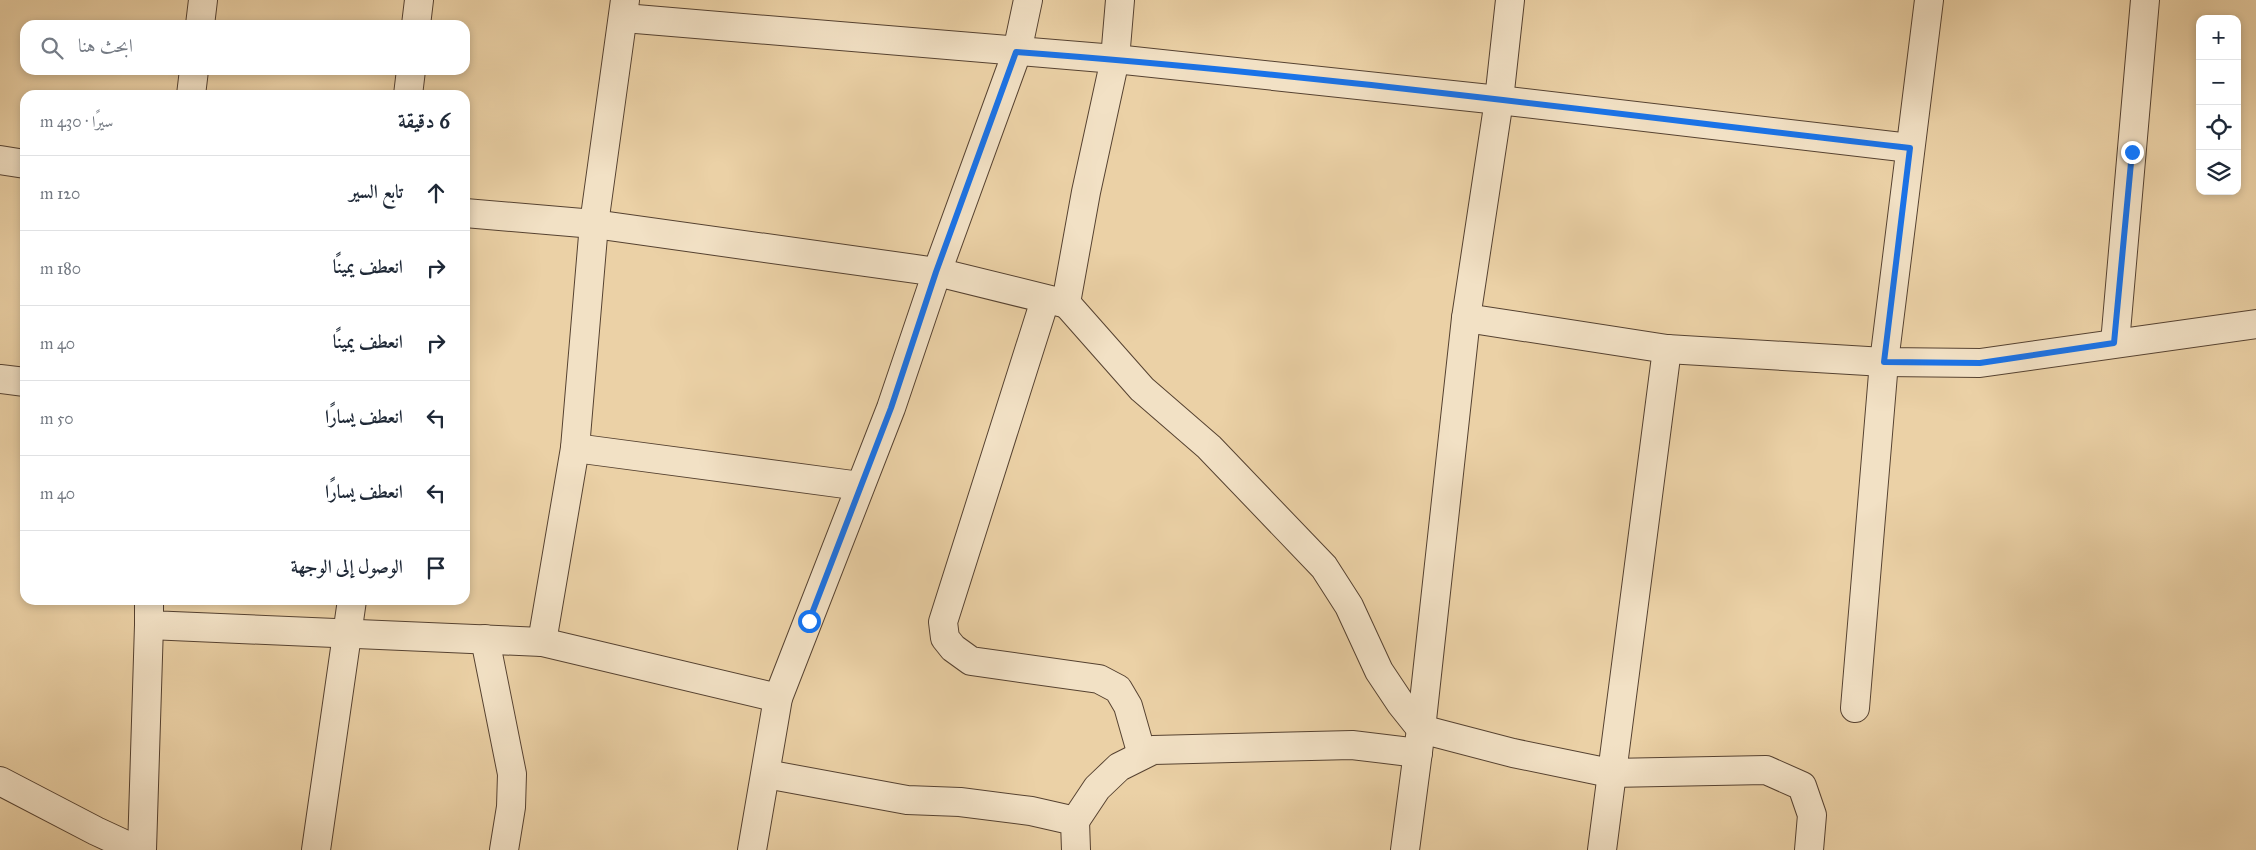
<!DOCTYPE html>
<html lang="ar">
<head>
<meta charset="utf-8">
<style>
	:root { --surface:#fff; --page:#f6f6f7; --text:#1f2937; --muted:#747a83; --line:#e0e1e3 }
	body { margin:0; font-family:"IM FELL Great Primer",Amiri,serif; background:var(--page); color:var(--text); direction:rtl }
	.controls { position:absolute; right:15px; top:15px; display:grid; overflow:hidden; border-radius:10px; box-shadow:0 2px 8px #0003 }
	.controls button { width:45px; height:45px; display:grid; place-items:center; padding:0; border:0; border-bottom:1px solid var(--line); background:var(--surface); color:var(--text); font:25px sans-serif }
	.stop { position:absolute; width:15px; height:15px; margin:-11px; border:4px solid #1a73e8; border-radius:50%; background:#fff }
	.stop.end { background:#1a73e8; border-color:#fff; box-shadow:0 1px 5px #0008 }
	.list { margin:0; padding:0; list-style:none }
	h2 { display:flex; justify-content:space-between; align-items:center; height:65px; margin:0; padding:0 20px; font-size:21px }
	h2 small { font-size:16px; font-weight:400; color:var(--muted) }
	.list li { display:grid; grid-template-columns:32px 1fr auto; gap:15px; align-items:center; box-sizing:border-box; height:75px; padding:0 20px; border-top:1px solid var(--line) }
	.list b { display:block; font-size:19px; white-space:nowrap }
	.list em { font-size:16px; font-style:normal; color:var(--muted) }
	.icon { flex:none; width:28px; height:28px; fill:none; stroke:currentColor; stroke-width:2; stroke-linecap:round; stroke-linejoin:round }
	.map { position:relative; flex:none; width:2256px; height:850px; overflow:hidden; direction:ltr }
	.search { position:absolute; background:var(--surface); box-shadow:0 2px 8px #0003; left:20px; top:20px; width:450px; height:55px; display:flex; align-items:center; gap:12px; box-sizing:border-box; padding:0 18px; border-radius:15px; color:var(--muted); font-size:19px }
	.panel { position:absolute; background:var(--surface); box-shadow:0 2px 8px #0003; left:20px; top:90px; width:450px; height:515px; border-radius:15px; direction:rtl }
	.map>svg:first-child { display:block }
</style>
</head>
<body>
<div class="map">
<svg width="2256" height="850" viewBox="0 0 2256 850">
	<rect width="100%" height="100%" fill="#ebd1a6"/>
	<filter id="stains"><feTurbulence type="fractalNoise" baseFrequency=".004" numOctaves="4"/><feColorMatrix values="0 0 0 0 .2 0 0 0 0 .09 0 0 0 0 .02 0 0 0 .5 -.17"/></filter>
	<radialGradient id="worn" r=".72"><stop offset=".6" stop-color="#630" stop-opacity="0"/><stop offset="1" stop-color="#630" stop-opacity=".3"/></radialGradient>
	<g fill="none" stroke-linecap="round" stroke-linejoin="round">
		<defs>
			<g id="minor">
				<polyline points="1120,0 1115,59 1086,192 1066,303 1142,389 1209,447 1324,567 1349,606 1379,671 1401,704 1421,729 1513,753 1610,773 1766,770 1802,786 1812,815 1809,850"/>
				<polyline points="624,18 1115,59 1499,100 1910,148"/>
				<polyline points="200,25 203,0"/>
				<polyline points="416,25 419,0"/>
				<polyline points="191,95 194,70"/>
				<polyline points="408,95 411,70"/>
				<polyline points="0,160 25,164"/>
				<polyline points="465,213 594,224 937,272 1063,303"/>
				<polyline points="1045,300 943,622 945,638 953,648 971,661 1099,679 1118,689 1128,706 1142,755"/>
				<polyline points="1466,318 1667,349 1884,362 1980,363 2256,324"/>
				<polyline points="2115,343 2145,0"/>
				<polyline points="0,379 25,382"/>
				<polyline points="575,448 860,486"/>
				<polyline points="149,600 149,625 542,642 778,698"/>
				<polyline points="485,639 512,774 511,807 504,850"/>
				<polyline points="542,642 575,448 594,224 625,0"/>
				<polyline points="1855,708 1884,362 1929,0"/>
				<polyline points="766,774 907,800 960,802 1031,811 1075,821 1076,850"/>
				<polyline points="0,781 96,831 137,850"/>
				<polyline points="1075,821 1097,788 1119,767 1153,750 1352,745 1418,753"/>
				<polyline points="142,850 149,625"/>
				<polyline points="316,850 352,600"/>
				<polyline points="752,850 778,698 891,408 937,272 1017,52 1028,0"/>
				<polyline points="1405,850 1421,729 1466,318 1499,100 1510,0"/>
				<polyline points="1602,850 1667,349"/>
			</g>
		</defs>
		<!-- minor casing -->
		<use href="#minor" stroke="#564231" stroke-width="30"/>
		<!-- minor -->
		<use href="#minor" stroke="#f2e1c5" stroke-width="28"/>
	</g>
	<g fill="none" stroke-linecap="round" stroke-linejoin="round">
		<!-- route -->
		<path stroke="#1a73e8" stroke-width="6" d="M809,621L891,408L936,272L1016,52C1315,74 1613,114 1910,148L1884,362L1980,363L2114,343L2132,152"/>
	</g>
	<rect width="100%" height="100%" filter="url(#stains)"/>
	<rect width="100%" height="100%" fill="url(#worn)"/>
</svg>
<div class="controls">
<button>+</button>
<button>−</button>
<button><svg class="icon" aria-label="locate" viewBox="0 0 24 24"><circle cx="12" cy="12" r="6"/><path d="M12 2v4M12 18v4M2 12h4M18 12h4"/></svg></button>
<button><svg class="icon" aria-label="layers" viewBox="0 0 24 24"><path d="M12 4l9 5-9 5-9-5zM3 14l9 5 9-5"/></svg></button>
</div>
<div class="stop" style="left:809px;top:621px"></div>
<div class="stop end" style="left:2132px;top:152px"></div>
<div class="search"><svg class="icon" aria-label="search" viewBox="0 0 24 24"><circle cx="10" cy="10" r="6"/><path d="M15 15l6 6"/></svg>ابحث هنا</div>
<section class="panel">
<h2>6 دقيقة<small>سيرًا · 430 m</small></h2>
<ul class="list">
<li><svg class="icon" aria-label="ahead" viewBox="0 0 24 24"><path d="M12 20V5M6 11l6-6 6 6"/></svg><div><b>تابع السير</b></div><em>120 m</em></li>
<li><svg class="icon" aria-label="right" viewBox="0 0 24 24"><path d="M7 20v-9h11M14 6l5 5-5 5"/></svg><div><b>انعطف يمينًا</b></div><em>180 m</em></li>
<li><svg class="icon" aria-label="right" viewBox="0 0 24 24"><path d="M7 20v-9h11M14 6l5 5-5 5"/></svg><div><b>انعطف يمينًا</b></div><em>40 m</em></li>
<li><svg class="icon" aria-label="left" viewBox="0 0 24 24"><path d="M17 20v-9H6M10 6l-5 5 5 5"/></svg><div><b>انعطف يسارًا</b></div><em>50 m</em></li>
<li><svg class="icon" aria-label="left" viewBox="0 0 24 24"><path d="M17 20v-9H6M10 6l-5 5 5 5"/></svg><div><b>انعطف يسارًا</b></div><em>40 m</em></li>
<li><svg class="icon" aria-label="arrive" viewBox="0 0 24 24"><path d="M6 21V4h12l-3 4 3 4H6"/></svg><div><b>الوصول إلى الوجهة</b></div></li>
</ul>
</section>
</div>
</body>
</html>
